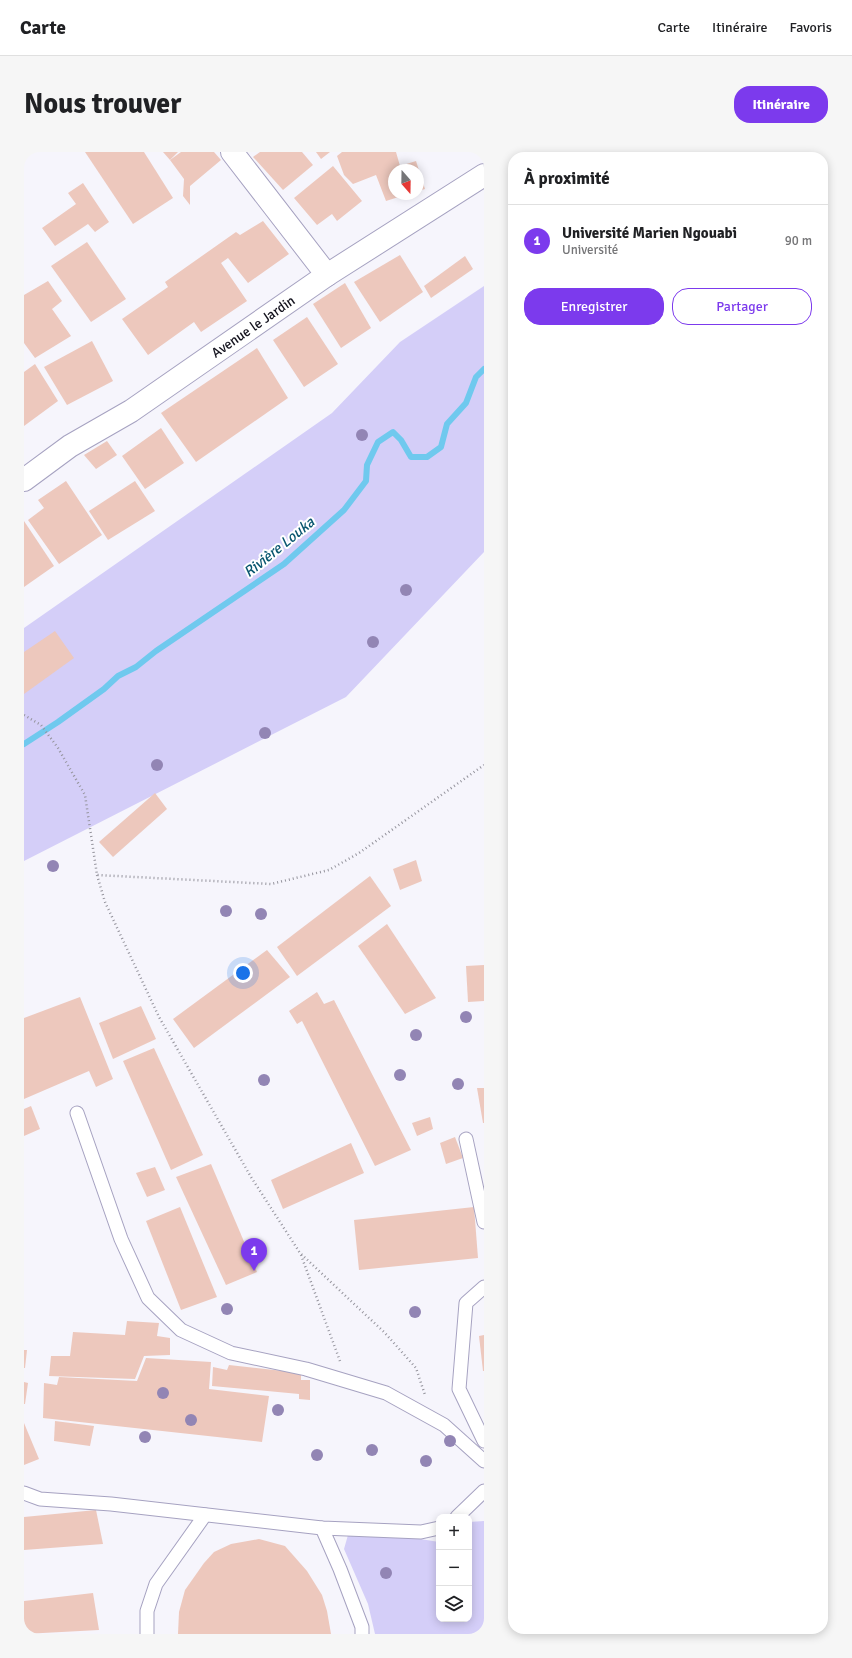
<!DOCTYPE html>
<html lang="fr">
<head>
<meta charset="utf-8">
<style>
	:root { --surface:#fff; --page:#f6f6f6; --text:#202124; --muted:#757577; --line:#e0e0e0; --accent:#7c3aed }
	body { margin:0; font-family:Signika,sans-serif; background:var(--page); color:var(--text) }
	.controls { position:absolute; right:12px; bottom:12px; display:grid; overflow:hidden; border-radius:8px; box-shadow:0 2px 10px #0003 }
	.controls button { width:36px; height:36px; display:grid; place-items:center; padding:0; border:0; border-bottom:1px solid var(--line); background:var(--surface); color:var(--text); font:20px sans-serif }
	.compass { position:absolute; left:364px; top:12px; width:36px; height:36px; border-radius:50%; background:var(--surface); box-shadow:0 2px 10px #0003; rotate:160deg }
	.you { position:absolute; left:219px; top:821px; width:14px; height:14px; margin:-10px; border:3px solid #fff; border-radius:50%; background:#1a73e8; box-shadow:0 0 0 6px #1a73e833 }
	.badge { display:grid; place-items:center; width:26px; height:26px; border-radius:50%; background:var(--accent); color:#fff; font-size:13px; font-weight:700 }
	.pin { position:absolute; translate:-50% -33px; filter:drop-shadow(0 1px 2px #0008) }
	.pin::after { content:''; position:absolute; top:21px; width:14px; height:12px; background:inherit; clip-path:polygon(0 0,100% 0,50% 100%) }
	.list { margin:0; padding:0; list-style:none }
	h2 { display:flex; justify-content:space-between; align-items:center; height:52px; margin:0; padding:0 16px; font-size:17px }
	h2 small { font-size:13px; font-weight:400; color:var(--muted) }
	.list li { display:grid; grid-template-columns:26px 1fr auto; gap:12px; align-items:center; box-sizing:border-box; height:72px; padding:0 16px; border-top:1px solid var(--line) }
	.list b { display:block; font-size:15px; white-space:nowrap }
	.list p { margin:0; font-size:13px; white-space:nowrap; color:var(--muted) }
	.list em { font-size:13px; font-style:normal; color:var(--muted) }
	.actions { display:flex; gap:8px; padding:12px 16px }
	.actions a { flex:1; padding:9px 0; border:1px solid var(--accent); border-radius:16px; text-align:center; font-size:14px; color:var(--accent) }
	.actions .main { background:var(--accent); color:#fff }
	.icon { flex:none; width:22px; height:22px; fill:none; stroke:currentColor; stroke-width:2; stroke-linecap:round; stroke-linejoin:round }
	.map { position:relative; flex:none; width:460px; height:1482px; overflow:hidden; border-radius:16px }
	header { display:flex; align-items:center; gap:24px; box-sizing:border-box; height:56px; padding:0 20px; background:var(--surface); border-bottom:1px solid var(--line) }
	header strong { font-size:19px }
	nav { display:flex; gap:22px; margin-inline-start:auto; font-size:14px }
	.intro { display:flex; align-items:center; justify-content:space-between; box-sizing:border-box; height:96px; padding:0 24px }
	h1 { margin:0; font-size:28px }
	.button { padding:10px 18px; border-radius:16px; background:var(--accent); color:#fff; font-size:14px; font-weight:700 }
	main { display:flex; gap:24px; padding:0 24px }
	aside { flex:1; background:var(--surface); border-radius:16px; box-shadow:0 2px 10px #0003 }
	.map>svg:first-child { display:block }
</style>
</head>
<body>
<header>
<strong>Carte</strong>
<nav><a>Carte</a><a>Itinéraire</a><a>Favoris</a></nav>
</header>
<div class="intro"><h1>Nous trouver</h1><a class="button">Itinéraire</a></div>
<main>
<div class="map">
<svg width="460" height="1482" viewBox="0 0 460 1482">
	<rect width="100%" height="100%" fill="#f6f5fc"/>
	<!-- green -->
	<g fill="#d4cef8">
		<polygon points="460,134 460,400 322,545 0,709 0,476 308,261 376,190"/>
		<polygon points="460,1369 460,1482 351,1482 344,1452 320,1397 324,1383 334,1377 415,1390 415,1467 445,1467 445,1370"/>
	</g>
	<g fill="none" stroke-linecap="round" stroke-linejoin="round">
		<!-- stream -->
		<polyline stroke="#6fc9ee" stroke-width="6" points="0,592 34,570 80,537 94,524 112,515 132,499 260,412 320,358 342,329 343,313 354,290 369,280 377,288 387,305 403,305 417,295 423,272 442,251 452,225 460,217"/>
	</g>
	<!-- building -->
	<g fill="#edc8bd">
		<polygon points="61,0 120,0 149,46 109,72"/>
		<polygon points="139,0 154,0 146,8"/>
		<polygon points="157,0 190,0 197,8 166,34 166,53 159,44 160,27 146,8"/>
		<polygon points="236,0 278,0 289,13 259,38 229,5"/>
		<polygon points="292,0 306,0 297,7"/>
		<polygon points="318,0 372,0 376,14 392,9 401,37 394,39 394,18 370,18 370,42 384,42 362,49 352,23 329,32 320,23 313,4"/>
		<polygon points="309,14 338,49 313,69 308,62 293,73 270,46"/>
		<polygon points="59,31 85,70 71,80 64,72 31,94 18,76 52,52 44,41"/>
		<polygon points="239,69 265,102 224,131 204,106 197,111 223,149 177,180 170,170 124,203 98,167 144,135 141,130 212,80 216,83"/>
		<polygon points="63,90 102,147 67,170 27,114"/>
		<polygon points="376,103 399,140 356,170 330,130"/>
		<polygon points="441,104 449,117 407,146 400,134"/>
		<polygon points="24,129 38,149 28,157 47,184 11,206 0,191 0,143"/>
		<polygon points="321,131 347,176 317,196 289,152"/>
		<polygon points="283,165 314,212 280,235 249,188"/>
		<polygon points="68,189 89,229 43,253 20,215"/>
		<polygon points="233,196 264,246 172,310 137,261"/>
		<polygon points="11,212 34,249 0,274 0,220"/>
		<polygon points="137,276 160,311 121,337 98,304"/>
		<polygon points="83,289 93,303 72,317 60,303"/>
		<polygon points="42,329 78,383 35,412 4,368 20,356 14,348"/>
		<polygon points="111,329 131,359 84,388 65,359"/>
		<polygon points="0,369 30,414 0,435"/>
		<polygon points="31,479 50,506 0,542 0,500"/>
		<polygon points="131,641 143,657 89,705 75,690"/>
		<polygon points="392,708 398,729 376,738 369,717"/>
		<polygon points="346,724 367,754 273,824 253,795"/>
		<polygon points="363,772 412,846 381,862 334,794"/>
		<polygon points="243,798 266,825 170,896 149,867"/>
		<polygon points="460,813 460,849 444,850 442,814"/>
		<polygon points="293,840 300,852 310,848 387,998 351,1014 278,869 273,872 265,859"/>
		<polygon points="56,845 89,927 72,935 65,919 0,947 0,866"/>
		<polygon points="117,854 132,887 89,907 75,871"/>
		<polygon points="130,896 179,1003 147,1018 99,909"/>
		<polygon points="453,936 460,936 460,971 459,971"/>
		<polygon points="7,954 16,977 0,984 0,957"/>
		<polygon points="406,965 409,977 393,984 388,971"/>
		<polygon points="431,985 439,1006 422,1012 416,991"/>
		<polygon points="327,991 340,1021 259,1057 247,1028"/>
		<polygon points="187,1012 233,1120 202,1133 152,1025"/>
		<polygon points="131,1015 141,1038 123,1045 112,1021"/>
		<polygon points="156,1055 193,1145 157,1158 122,1069"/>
		<polygon points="450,1055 454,1106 335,1118 330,1068"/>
		<polygon points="103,1169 135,1171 133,1184 146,1186 146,1203 120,1204 111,1227 25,1224 27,1204 46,1204 49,1180 101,1183"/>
		<polygon points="460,1183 460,1219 459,1219 455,1184"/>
		<polygon points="0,1198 3,1198 1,1216 0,1216"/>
		<polygon points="122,1206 187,1210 185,1237 245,1244 238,1290 19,1266 20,1231 33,1233 35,1225 113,1229"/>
		<polygon points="205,1213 277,1221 277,1228 286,1228 286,1248 275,1247 275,1242 188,1234 189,1215 203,1218"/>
		<polygon points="0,1230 4,1231 1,1252 0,1252"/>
		<polygon points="31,1269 70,1274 66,1294 30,1289"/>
		<polygon points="0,1271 15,1307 0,1313"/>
		<polygon points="72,1358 79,1392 0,1398 0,1365"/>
		<polygon points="235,1387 261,1394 283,1419 298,1443 303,1459 307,1482 154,1482 155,1460 161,1438 180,1411 190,1400 207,1392"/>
		<polygon points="69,1441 75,1478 0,1482 0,1449"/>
	</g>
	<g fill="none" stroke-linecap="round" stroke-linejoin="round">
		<defs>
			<g id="service">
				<polyline points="53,961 97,1087 124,1146 157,1178 207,1201 282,1217 362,1241 420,1273 460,1309"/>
				<polyline points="442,987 460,1070"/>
				<polyline points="460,1135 442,1151 435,1237 460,1289"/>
				<polyline points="0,1341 16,1347 87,1352 298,1376 397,1380 415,1376"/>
				<polyline points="433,1365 460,1339"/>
				<polyline points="298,1376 316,1417 338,1475 338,1482"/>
				<polyline points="123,1482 123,1459 132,1432 181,1363"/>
			</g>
			<g id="minor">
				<polyline points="208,0 303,123"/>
				<path id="s1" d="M0,328L46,294L107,259L303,123L460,23"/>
			</g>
		</defs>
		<!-- service casing -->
		<use href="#service" stroke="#a6a2c1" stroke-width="15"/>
		<!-- minor casing -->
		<use href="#minor" stroke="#a6a2c1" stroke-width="24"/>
		<!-- path -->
		<g stroke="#95949d" stroke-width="2.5" stroke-dasharray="1 3" stroke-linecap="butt">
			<polyline points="0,563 17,573 34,596 61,643 73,723 247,732 305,718 335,701 460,613"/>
			<polyline points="73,723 81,750 135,865 227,1025 276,1101 361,1181 392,1216 401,1243"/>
			<polyline points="277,1103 316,1209"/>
		</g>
		<!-- service -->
		<use href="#service" stroke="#fff" stroke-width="13"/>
		<!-- minor -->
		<use href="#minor" stroke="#fff" stroke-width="22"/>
	</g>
	<!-- trees -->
	<g fill="#9285b4">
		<circle cx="338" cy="283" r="6"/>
		<circle cx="382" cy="438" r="6"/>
		<circle cx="349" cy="490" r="6"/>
		<circle cx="241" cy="581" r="6"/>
		<circle cx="133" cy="613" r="6"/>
		<circle cx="29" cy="714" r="6"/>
		<circle cx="202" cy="759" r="6"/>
		<circle cx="237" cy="762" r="6"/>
		<circle cx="442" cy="865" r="6"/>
		<circle cx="392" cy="883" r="6"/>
		<circle cx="376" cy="923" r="6"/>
		<circle cx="240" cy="928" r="6"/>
		<circle cx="434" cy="932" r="6"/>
		<circle cx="203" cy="1157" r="6"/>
		<circle cx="391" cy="1160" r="6"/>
		<circle cx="139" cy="1241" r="6"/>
		<circle cx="254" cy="1258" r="6"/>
		<circle cx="167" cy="1268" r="6"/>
		<circle cx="121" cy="1285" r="6"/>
		<circle cx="426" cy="1289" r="6"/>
		<circle cx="348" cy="1298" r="6"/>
		<circle cx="293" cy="1303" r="6"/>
		<circle cx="402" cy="1309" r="6"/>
		<circle cx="362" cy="1421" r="6"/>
	</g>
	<g text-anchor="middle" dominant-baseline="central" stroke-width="4" stroke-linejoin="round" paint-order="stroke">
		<!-- street labels -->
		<g font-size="14" fill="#13121d" stroke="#fff">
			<text stroke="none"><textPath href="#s1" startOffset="276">Avenue le Jardin</textPath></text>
		</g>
		<!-- water labels -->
		<g font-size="15" font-style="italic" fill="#09566f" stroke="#fff">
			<text transform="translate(255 395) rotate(-39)">Rivière Louka</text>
		</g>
	</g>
</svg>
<div class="controls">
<button>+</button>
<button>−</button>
<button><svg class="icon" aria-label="layers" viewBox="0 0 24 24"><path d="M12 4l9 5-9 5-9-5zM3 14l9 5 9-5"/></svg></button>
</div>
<svg class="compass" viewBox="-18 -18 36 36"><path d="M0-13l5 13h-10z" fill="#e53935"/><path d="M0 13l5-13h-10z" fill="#757577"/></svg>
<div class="you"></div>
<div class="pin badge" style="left:230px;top:1119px">1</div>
</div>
<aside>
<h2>À proximité<small></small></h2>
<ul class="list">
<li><span class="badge">1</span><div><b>Université Marien Ngouabi</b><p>Université</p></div><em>90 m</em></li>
</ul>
<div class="actions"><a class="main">Enregistrer</a><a>Partager</a></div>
</aside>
</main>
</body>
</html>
